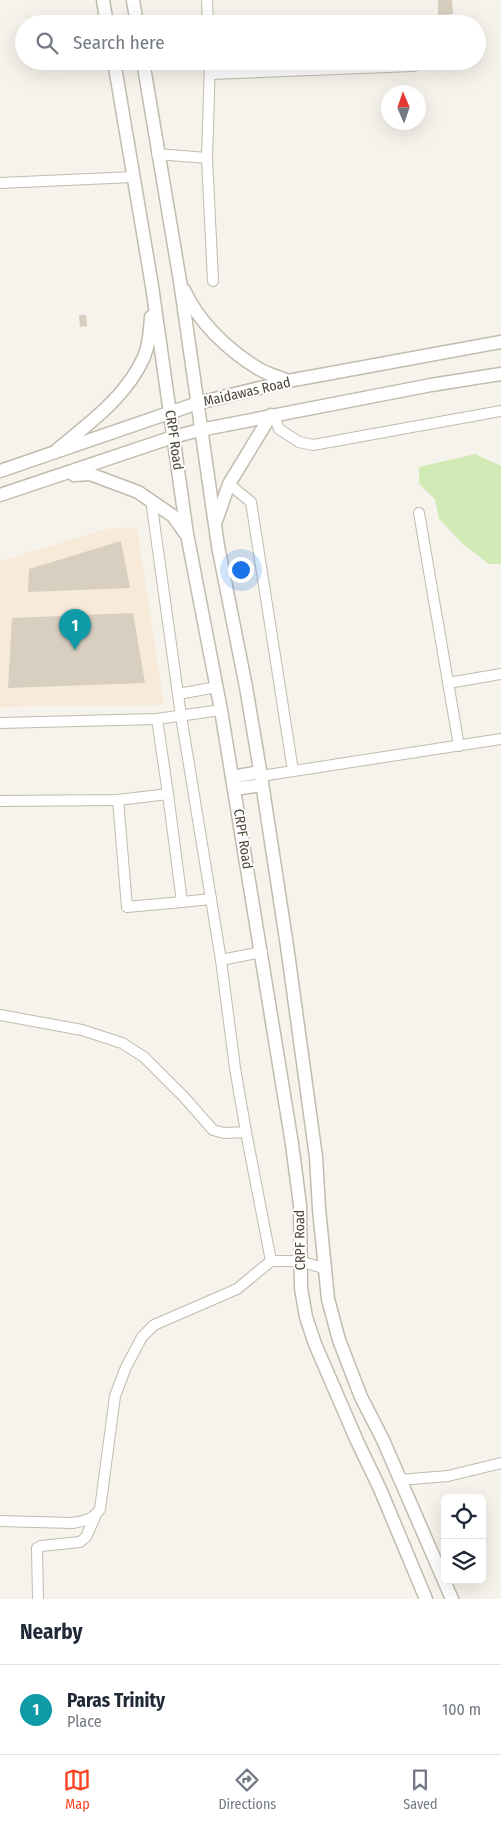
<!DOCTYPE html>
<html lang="en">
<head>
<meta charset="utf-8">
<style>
	:root { --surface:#fff; --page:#f2f2f3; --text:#1f2937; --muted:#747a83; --line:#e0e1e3; --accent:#fc3f1d }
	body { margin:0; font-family:"Fira Sans Condensed",sans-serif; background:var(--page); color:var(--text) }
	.controls { position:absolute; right:15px; bottom:15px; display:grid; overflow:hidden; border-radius:8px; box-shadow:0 5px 20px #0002 }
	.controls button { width:45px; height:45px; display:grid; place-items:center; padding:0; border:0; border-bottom:1px solid var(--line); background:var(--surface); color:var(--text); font:25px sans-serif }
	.compass { position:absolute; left:381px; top:85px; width:45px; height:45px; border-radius:50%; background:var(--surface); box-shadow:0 5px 20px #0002; rotate:358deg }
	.you { position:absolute; left:240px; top:569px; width:18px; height:18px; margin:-12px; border:4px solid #fff; border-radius:50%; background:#1a73e8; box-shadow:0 0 0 8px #1a73e833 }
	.badge { display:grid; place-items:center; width:32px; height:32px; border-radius:50%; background:var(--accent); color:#fff; font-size:16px; font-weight:700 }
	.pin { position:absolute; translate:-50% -41px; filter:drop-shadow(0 1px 2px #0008) }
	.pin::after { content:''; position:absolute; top:26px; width:18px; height:15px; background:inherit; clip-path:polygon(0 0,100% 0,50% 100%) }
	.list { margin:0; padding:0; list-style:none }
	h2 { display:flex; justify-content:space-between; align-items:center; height:65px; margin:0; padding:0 20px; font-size:21px }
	h2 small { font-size:16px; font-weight:400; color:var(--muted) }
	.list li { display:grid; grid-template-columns:32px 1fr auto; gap:15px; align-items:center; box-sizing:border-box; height:90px; padding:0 20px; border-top:1px solid var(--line) }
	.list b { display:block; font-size:19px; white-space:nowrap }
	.list p { margin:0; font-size:16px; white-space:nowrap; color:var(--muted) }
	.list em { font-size:16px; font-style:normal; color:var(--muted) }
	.icon { flex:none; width:28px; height:28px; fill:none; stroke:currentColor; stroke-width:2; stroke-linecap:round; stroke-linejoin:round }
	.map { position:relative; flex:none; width:501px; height:1599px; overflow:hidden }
	.search { position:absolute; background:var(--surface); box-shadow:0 5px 20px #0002; left:15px; right:15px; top:15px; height:55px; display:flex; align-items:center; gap:12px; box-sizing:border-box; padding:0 18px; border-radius:28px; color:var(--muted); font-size:19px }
	.sheet { height:155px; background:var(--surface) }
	nav { display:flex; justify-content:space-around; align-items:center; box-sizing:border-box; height:70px; border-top:1px solid var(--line); background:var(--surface); font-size:14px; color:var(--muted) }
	nav a { display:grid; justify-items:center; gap:2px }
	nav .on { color:var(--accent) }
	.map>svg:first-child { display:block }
</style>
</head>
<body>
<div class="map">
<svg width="501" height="1599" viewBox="0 0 501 1599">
	<rect width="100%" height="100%" fill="#f6f3ec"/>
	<!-- commercial -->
	<polygon fill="#f7ead8" points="137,527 164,705 0,707 0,561 106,529"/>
	<!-- green -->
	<polygon fill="#d2eab5" points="475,454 501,466 501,564 489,564 463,544 439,519 435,499 419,484 419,467"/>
	<!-- building -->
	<g fill="#d8cfc1">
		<polygon points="438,0 452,0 453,14 438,15"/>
		<polygon points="79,315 86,315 87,326 80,327"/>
		<polygon points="121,541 130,588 28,592 29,569"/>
		<polygon points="133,613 145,683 8,688 12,618"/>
	</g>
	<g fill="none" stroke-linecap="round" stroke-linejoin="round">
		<defs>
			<g id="minor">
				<polyline points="207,0 208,24"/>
				<polyline points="210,61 207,158 213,281"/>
				<polyline points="211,74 413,66"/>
				<polyline points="157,154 207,158"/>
				<polyline points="0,183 133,177"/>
				<polyline points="274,415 279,429 299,442 313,445 501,411"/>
				<polyline points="229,484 251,502 293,771"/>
				<polyline points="151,500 181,716 221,960"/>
				<polyline points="419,513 459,746"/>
				<polyline points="448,683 501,674"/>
				<polyline points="178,694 217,687"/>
				<polyline points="0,723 157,719 221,710"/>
				<polyline points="261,776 501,739"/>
				<polyline points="118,800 127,907 182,902 168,794"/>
				<polyline points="0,801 118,800 168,794 157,719"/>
				<polyline points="182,902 211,899"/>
				<polyline points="0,1015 82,1030 122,1043 144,1057 184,1097 213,1130 224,1133 246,1132 235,1068 221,960 262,952"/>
				<polyline points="246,1132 271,1261"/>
				<polyline points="399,1480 448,1476 501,1463"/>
				<path d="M0,1521L72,1523C84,1521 93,1520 100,1509L115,1396L126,1367L142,1337L154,1325L237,1289L271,1261H300L326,1269"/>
				<polyline points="38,1599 37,1548 41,1546 80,1542 86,1537 95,1517"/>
			</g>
			<g id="tertiary">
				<polyline points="103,0 107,24"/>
				<polyline points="133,0 137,24"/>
				<polyline points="114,61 152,286 187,534 221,710 292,1144 300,1205 301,1288 306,1317 315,1344 357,1441 380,1489 426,1599"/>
				<polyline points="143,61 180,281 218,546 246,687 261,776 287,946 316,1157 319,1209 328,1299 339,1340 361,1397 383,1440 452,1599"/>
				<path d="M184,290C198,322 229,351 259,369C268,374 279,377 288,381"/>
				<path d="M58,449C89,423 125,398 143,359C149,346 150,331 151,317"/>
				<polyline points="0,471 198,403 288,381 501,342"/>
				<polyline points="74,475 90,474 138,492 173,516 185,533"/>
				<polyline points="0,495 173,437 200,430 431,385 501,374"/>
				<polyline points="216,521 229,484 271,415"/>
				<polyline points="232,777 260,772"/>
				<polyline points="234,789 262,785"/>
			</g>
		</defs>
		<!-- minor casing -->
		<use href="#minor" stroke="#c2bbae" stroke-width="12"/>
		<!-- tertiary casing -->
		<use href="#tertiary" stroke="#c2bbae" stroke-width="15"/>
		<!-- minor -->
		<use href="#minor" stroke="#fff" stroke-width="10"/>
		<!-- tertiary -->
		<use href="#tertiary" stroke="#fff" stroke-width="12"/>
	</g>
	<g text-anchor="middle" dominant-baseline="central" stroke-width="4" stroke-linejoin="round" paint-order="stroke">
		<!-- street labels -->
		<g font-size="14" fill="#4b4439" stroke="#fff">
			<text transform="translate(247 392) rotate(-13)">Maidawas Road</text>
			<text transform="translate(174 440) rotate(82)">CRPF Road</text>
			<text transform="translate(243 839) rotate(81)">CRPF Road</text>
			<text transform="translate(300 1240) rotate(-91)">CRPF Road</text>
		</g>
	</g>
</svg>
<div class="controls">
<button><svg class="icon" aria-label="locate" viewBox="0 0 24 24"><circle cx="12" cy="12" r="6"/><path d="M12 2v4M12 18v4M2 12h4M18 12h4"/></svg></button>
<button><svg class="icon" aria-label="layers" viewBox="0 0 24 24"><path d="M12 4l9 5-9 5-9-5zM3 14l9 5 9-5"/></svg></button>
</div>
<svg class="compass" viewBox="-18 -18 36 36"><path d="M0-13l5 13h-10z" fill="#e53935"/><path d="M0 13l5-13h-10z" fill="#747a83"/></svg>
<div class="you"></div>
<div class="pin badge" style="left:75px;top:650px;background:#0f9aa8">1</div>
<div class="search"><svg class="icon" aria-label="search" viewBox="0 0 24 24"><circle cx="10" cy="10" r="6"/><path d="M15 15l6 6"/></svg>Search here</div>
</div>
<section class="sheet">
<h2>Nearby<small></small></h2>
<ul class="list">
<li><span class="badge" style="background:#0f9aa8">1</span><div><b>Paras Trinity</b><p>Place</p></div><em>100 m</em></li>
</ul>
</section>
<nav>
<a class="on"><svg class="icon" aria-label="map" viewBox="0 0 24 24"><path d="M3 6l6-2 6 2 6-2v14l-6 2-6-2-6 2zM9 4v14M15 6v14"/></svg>Map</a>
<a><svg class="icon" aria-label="directions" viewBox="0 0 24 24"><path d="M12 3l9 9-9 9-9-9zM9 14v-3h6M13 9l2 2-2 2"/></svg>Directions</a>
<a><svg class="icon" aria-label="saved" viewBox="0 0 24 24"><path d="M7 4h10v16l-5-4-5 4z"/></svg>Saved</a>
</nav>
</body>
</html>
